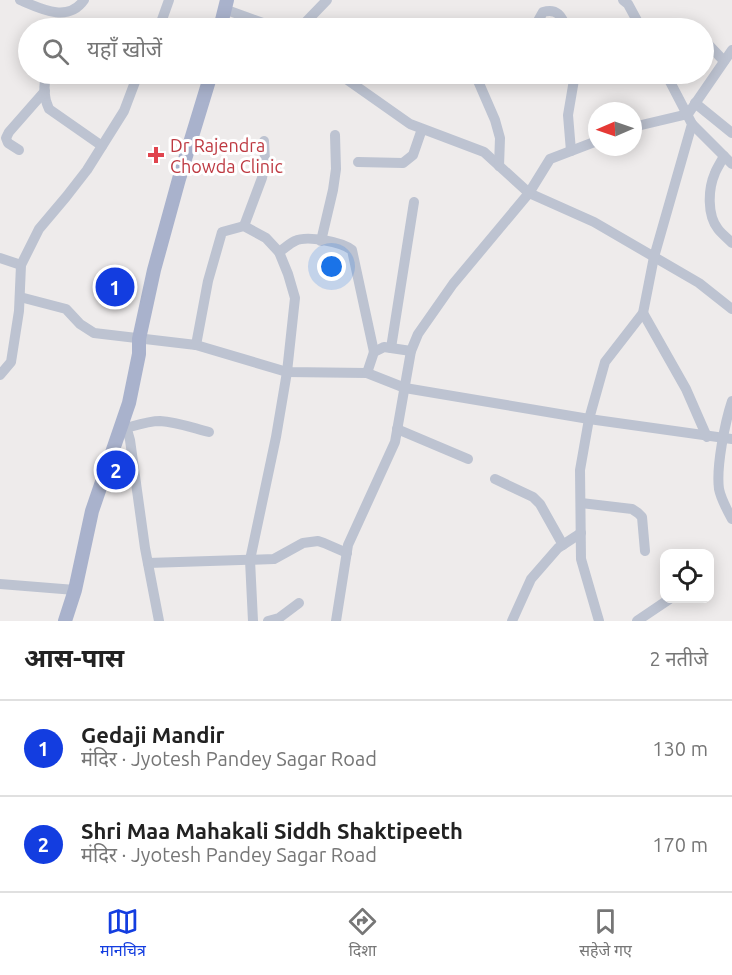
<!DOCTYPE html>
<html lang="hi">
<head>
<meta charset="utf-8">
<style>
	:root { --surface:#fff; --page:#f6f6f6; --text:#222; --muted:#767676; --line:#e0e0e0; --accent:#133de0 }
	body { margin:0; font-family:Ubuntu,"Noto Sans Devanagari",sans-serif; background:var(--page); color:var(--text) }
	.controls { position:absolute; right:18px; bottom:18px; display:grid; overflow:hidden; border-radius:12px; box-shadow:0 3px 15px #0003 }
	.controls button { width:54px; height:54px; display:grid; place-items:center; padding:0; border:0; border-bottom:2px solid var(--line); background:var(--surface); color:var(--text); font:30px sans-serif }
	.compass { position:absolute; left:588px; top:102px; width:54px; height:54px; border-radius:50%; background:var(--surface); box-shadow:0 3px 15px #0003; rotate:268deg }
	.you { position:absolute; left:332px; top:267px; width:21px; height:21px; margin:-15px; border:4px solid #fff; border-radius:50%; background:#1a73e8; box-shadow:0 0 0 9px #1a73e833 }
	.badge { display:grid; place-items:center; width:39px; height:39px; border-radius:50%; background:var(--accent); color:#fff; font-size:20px; font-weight:700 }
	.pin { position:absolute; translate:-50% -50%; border:3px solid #fff; box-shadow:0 2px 6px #0006 }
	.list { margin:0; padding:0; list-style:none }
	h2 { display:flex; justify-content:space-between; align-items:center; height:78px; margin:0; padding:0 24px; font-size:26px }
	h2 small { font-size:20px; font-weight:400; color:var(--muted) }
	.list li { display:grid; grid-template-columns:39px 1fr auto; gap:18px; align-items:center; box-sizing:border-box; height:96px; padding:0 24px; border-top:2px solid var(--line) }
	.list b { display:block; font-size:22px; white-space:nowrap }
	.list p { margin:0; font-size:20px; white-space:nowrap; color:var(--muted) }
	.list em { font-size:20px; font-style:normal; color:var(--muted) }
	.icon { flex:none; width:33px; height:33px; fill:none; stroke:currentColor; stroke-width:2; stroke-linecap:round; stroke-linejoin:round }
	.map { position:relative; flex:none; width:732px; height:621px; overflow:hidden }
	.search { position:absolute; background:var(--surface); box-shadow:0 3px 15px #0003; left:18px; right:18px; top:18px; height:66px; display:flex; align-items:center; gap:15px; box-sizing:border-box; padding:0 21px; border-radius:33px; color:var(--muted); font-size:22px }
	.sheet { height:270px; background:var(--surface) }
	nav { display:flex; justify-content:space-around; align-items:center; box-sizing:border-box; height:84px; border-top:2px solid var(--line); background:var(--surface); font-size:16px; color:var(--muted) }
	nav a { display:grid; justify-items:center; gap:3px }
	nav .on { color:var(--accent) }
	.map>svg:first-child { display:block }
</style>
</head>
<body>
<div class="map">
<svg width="732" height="621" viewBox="0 0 732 621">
	<rect width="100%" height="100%" fill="#eeebeb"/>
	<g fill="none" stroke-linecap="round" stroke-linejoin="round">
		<!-- minor -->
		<g stroke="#bdc3d1" stroke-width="10">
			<path d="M20,0C41,9 68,23 84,0"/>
			<polyline points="623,0 628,4 641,28"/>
			<polyline points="224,9 277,28"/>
			<polyline points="659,23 685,28"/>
			<polyline points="159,28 169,0"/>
			<polyline points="300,28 327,0"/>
			<path d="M534,28L543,12C557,8 562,16 566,28"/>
			<polyline points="704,40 724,61"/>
			<path d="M47,74C43,85 44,98 49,109L102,146"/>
			<polyline points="339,74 410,124 484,152 529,193 594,222 699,283 732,309"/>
			<polyline points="475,74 495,120 500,138 499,166"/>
			<polyline points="695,103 732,133"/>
			<polyline points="692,124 732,164"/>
			<polyline points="633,127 688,114 732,50"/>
			<polyline points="19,150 8,143 6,138 9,132 45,91"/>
			<polyline points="571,151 568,115 575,74"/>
			<path d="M724,156C721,162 717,168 715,173C708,189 707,215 718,229C722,234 727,238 732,243"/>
			<polyline points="358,162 403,163 413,155 422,129"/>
			<polyline points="244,226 262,178 265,161 264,141"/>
			<polyline points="321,241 333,190 336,169 335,135"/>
			<path d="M279,252C284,249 290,243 295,241C307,235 342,242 352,250L374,352"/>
			<polyline points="0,258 21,265"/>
			<polyline points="20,297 66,309 80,324 94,333 196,345 287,372 367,373 405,388 589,419 732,439"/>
			<polyline points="643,313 686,389 707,437"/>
			<polyline points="196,345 208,281 222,232 244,226 266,238 279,252 288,274 295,298 287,372 276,437 250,560 253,621"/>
			<polyline points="391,348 414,202"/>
			<polyline points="367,373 374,352 384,347 411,351"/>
			<polyline points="0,375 11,362 19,311 21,265 39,229 66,197 87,170 124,111 138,74"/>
			<path d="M732,401C725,422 716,467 719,489C721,499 727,510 732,519"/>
			<polyline points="124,419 130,440 145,548 159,621"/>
			<path d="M126,428C137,425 149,421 160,421C177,422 193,428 209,432"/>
			<polyline points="397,429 468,459"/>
			<polyline points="495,479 533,497 540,504 563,545"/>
			<polyline points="581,503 632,509 638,513 642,517 645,551"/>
			<polyline points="148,563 274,559 303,543 318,541 324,543 347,553"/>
			<polyline points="0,584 75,590"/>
			<polyline points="268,621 279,618 299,603"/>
			<polyline points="336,621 348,545 395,442 411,351 418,334 453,284 529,193 550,159 597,141"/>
			<polyline points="512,621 531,579 558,548 581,533"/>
			<polyline points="599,621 581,559 580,470 589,419 605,362 643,313 654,257 692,124 666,74"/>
			<polyline points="637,621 671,598"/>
		</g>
		<!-- major -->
		<g stroke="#a9b2cc" stroke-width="14">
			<polyline points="220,28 227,0"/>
			<polyline points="65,621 75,590 92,511 129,403 139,354 139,339 154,270 179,179 211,74"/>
		</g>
	</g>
	<!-- markers -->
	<path fill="#e0444e" stroke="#fff" stroke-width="2" d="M153 146h6v6h6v6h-6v6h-6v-6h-6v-6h6z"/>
	<g text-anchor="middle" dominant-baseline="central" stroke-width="6" stroke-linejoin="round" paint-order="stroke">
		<!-- health labels -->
		<g font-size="18" fill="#be3a42" stroke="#fff" text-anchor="start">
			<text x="170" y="145">Dr Rajendra<tspan x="170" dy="21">Chowda Clinic</tspan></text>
		</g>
	</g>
</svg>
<div class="controls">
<button><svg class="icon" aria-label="locate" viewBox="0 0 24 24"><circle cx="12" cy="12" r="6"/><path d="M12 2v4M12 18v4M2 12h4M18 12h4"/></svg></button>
</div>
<svg class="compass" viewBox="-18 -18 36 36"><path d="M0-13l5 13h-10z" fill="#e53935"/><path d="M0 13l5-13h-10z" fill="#767676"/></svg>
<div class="you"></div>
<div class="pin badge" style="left:115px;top:287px">1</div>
<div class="pin badge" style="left:116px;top:470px">2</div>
<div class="search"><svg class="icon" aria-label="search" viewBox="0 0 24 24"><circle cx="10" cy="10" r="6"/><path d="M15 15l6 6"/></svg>यहाँ खोजें</div>
</div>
<section class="sheet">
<h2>आस-पास<small>2 नतीजे</small></h2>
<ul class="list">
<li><span class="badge">1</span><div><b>Gedaji Mandir</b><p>मंदिर · Jyotesh Pandey Sagar Road</p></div><em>130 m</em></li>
<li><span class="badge">2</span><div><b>Shri Maa Mahakali Siddh Shaktipeeth</b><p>मंदिर · Jyotesh Pandey Sagar Road</p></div><em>170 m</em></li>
</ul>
</section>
<nav>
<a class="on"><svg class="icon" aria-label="map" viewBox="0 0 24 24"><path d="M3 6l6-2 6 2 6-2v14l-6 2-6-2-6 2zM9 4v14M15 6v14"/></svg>मानचित्र</a>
<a><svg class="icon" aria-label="directions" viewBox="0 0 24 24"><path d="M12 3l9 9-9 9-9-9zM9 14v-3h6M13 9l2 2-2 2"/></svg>दिशा</a>
<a><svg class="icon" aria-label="saved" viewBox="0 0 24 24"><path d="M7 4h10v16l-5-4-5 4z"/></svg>सहेजे गए</a>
</nav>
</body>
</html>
